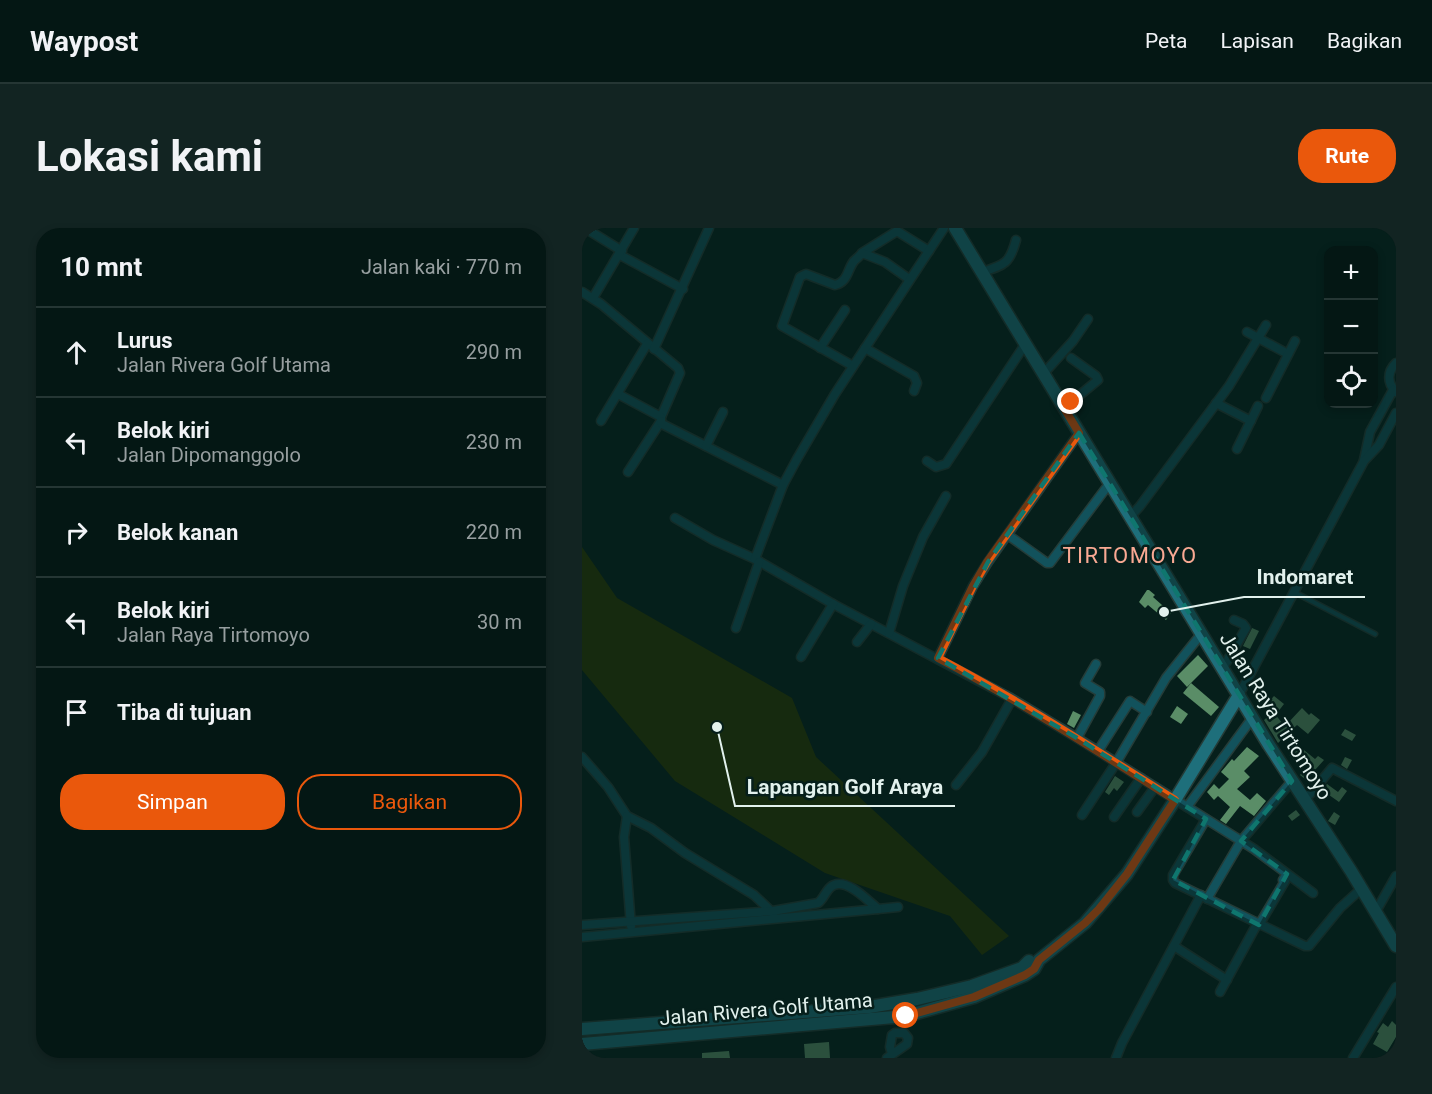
<!DOCTYPE html>
<html lang="id">
<head>
<meta charset="utf-8">
<style>
	:root { --surface:#041714; --page:#122422; --text:#f1f3f6; --muted:#979fa0; --line:#253634; --accent:#ea580c }
	body { margin:0; font-family:Roboto,sans-serif; background:var(--page); color:var(--text) }
	.controls { position:absolute; right:18px; top:18px; display:grid; overflow:hidden; border-radius:12px; box-shadow:0 3px 9px #0003 }
	.controls button { width:54px; height:54px; display:grid; place-items:center; padding:0; border:0; border-bottom:2px solid var(--line); background:var(--surface); color:var(--text); font:30px sans-serif }
	.stop { position:absolute; width:18px; height:18px; margin:-14px; border:4px solid #ea580c; border-radius:50%; background:#fff }
	.stop.end { background:#ea580c; border-color:#fff; box-shadow:0 2px 6px #0008 }
	.list { margin:0; padding:0; list-style:none }
	h2 { display:flex; justify-content:space-between; align-items:center; height:78px; margin:0; padding:0 24px; font-size:26px }
	h2 small { font-size:20px; font-weight:400; color:var(--muted) }
	.list li { display:grid; grid-template-columns:39px 1fr auto; gap:18px; align-items:center; box-sizing:border-box; height:90px; padding:0 24px; border-top:2px solid var(--line) }
	.list b { display:block; font-size:22px; white-space:nowrap }
	.list p { margin:0; font-size:20px; white-space:nowrap; color:var(--muted) }
	.list em { font-size:20px; font-style:normal; color:var(--muted) }
	.actions { display:flex; gap:12px; padding:18px 24px }
	.actions a { flex:1; padding:14px 0; border:2px solid var(--accent); border-radius:24px; text-align:center; font-size:21px; color:var(--accent) }
	.actions .main { background:var(--accent); color:#fff }
	.icon { flex:none; width:33px; height:33px; fill:none; stroke:currentColor; stroke-width:2; stroke-linecap:round; stroke-linejoin:round }
	.map { position:relative; flex:none; width:814px; height:830px; overflow:hidden; border-radius:24px }
	header { display:flex; align-items:center; gap:36px; box-sizing:border-box; height:84px; padding:0 30px; background:var(--surface); border-bottom:2px solid var(--line) }
	header strong { font-size:28px }
	nav { display:flex; gap:33px; margin-inline-start:auto; font-size:21px }
	.intro { display:flex; align-items:center; justify-content:space-between; box-sizing:border-box; height:144px; padding:0 36px }
	h1 { margin:0; font-size:42px }
	.button { padding:15px 27px; border-radius:24px; background:var(--accent); color:#fff; font-size:21px; font-weight:700 }
	main { display:flex; gap:36px; padding:0 36px }
	aside { flex:1; background:var(--surface); border-radius:24px; box-shadow:0 3px 9px #0003 }
	.map>svg:first-child { display:block }
</style>
</head>
<body>
<header>
<strong>Waypost</strong>
<nav><a>Peta</a><a>Lapisan</a><a>Bagikan</a></nav>
</header>
<div class="intro"><h1>Lokasi kami</h1><a class="button">Rute</a></div>
<main>
<aside>
<h2>10 mnt<small>Jalan kaki · 770 m</small></h2>
<ul class="list">
<li><svg class="icon" aria-label="ahead" viewBox="0 0 24 24"><path d="M12 20V5M6 11l6-6 6 6"/></svg><div><b>Lurus</b><p>Jalan Rivera Golf Utama</p></div><em>290 m</em></li>
<li><svg class="icon" aria-label="left" viewBox="0 0 24 24"><path d="M17 20v-9H6M10 6l-5 5 5 5"/></svg><div><b>Belok kiri</b><p>Jalan Dipomanggolo</p></div><em>230 m</em></li>
<li><svg class="icon" aria-label="right" viewBox="0 0 24 24"><path d="M7 20v-9h11M14 6l5 5-5 5"/></svg><div><b>Belok kanan</b></div><em>220 m</em></li>
<li><svg class="icon" aria-label="left" viewBox="0 0 24 24"><path d="M17 20v-9H6M10 6l-5 5 5 5"/></svg><div><b>Belok kiri</b><p>Jalan Raya Tirtomoyo</p></div><em>30 m</em></li>
<li><svg class="icon" aria-label="arrive" viewBox="0 0 24 24"><path d="M6 21V4h12l-3 4 3 4H6"/></svg><div><b>Tiba di tujuan</b></div></li>
</ul>
<div class="actions"><a class="main">Simpan</a><a>Bagikan</a></div>
</aside>
<div class="map">
<svg width="814" height="830" viewBox="0 0 814 830">
	<rect width="100%" height="100%" fill="#061f1b"/>
	<!-- green -->
	<polygon fill="#2c3900" points="0,319 35,370 210,470 234,529 427,708 400,727 368,688 243,645 93,553 0,442"/>
	<!-- building -->
	<g fill="#5a8d67">
		<polygon points="565,362 567,362 573,367 571,369 589,385 584,392 566,377 563,380 557,374"/>
		<polygon points="670,400 677,403 668,421 661,418"/>
		<polygon points="616,427 626,438 605,459 595,448"/>
		<polygon points="609,455 637,479 629,488 601,465"/>
		<polygon points="692,468 702,476 695,485 685,476"/>
		<polygon points="595,478 606,486 599,496 588,489"/>
		<polygon points="720,480 727,487 729,485 738,492 726,506 715,497 696,515 682,492 691,484 702,497 705,496"/>
		<polygon points="491,483 499,487 492,500 485,496"/>
		<polygon points="763,501 774,507 770,513 759,507"/>
		<polygon points="717,518 733,531 736,528 742,532 724,552 718,547 722,542 707,527"/>
		<polygon points="665,519 677,528 662,543 668,549 655,561 668,572 675,565 684,573 672,588 658,578 644,596 638,592 648,579 636,568 632,572 625,564 632,556 637,561 647,551 639,544 650,531 652,533"/>
		<polygon points="763,529 770,532 765,541 759,537"/>
		<polygon points="533,548 542,554 535,563 532,560 527,567 523,564"/>
		<polygon points="745,556 756,564 760,559 765,563 757,574 740,562"/>
		<polygon points="714,582 718,587 710,593 706,588"/>
		<polygon points="752,584 758,588 753,597 746,593"/>
		<polygon points="810,793 814,797 814,809 805,824 791,816 797,805 795,804 801,795 806,799"/>
		<polygon points="247,814 248,830 223,830 222,816"/>
		<polygon points="147,823 148,830 120,830 120,825"/>
	</g>
	<g fill="none" stroke-linecap="round" stroke-linejoin="round">
		<defs>
			<polyline id="lane" points="712,364 793,406"/>
			<g id="street">
				<polyline points="3,0 40,23"/>
				<polyline points="280,25 315,3 347,23"/>
				<polyline points="38,27 101,61"/>
				<path d="M400,44C423,37 428,35 434,12"/>
				<polyline points="0,64 19,76 96,140 98,145 79,189 79,193 46,244"/>
				<polyline points="11,70 52,0"/>
				<polyline points="665,104 706,126"/>
				<polyline points="238,120 263,82"/>
				<polyline points="283,120 332,148 335,155 332,163"/>
				<polyline points="72,121 127,0"/>
				<path d="M271,138L200,98L218,49L224,46L253,57C266,54 265,42 272,33C275,30 278,28 280,25L303,34L327,51"/>
				<polyline points="462,145 491,113 506,91"/>
				<path d="M814,164C805,155 805,144 814,135"/>
				<polyline points="36,166 79,189"/>
				<polyline points="684,170 713,113"/>
				<polyline points="634,175 669,193"/>
				<polyline points="482,180 516,152 514,148 489,130"/>
				<polyline points="19,193 65,116"/>
				<polyline points="79,193 80,196 201,257"/>
				<polyline points="124,218 141,184"/>
				<polyline points="655,221 676,178"/>
				<polyline points="782,232 788,204 811,162"/>
				<polyline points="345,233 354,239 364,236 444,115"/>
				<polyline points="548,289 558,278 647,158 684,97"/>
				<polyline points="93,290 131,312 173,331 251,376 427,469 495,510 672,621 731,665"/>
				<polyline points="426,307 465,335 468,335 527,256"/>
				<polyline points="173,331 201,257 215,231 253,166 362,0"/>
				<polyline points="154,400 177,334"/>
				<polyline points="307,405 321,358 341,309 364,268"/>
				<polyline points="275,414 289,396"/>
				<polyline points="219,429 251,376"/>
				<polyline points="356,430 391,358 406,334 497,205"/>
				<polyline points="641,440 664,400 661,396 652,392"/>
				<polyline points="657,467 782,233 797,217 814,185"/>
				<polyline points="495,510 518,468 518,464 503,455 514,436"/>
				<polyline points="516,523 548,473 565,484"/>
				<polyline points="0,529 26,559 45,588 69,600 103,625 172,667 191,685"/>
				<polyline points="374,557 400,524 430,471"/>
				<polyline points="723,572 750,540 814,573"/>
				<polyline points="605,579 671,489"/>
				<polyline points="555,584 573,559"/>
				<polyline points="500,587 534,535 584,450 620,405"/>
				<polyline points="45,588 42,609 49,698"/>
				<polyline points="532,589 559,550"/>
				<polyline points="624,591 591,647 591,652 593,655 723,718 727,718 758,680 779,661"/>
				<polyline points="625,671 659,613 710,553"/>
				<polyline points="793,685 814,648"/>
				<path d="M0,697L191,683L236,675C243,670 244,660 252,657C266,651 286,673 296,681L316,679"/>
				<polyline points="677,697 703,653 701,652 705,646"/>
				<polyline points="0,709 296,681"/>
				<polyline points="592,718 645,752"/>
				<polyline points="638,764 675,696"/>
				<polyline points="305,830 325,816 326,810 322,805 313,805 310,807 308,819 310,826"/>
				<polyline points="534,830 540,815 619,667"/>
				<polyline points="771,830 814,759"/>
			</g>
			<g id="secondary">
				<polyline points="373,0 687,517 769,643 814,718"/>
				<polyline points="0,801 287,779 335,771 390,758 440,740 447,733"/>
				<polyline points="0,816 324,788 392,769 443,747 452,741 457,732 503,695 545,646 593,572 657,467"/>
			</g>
		</defs>
		<!-- lane casing -->
		<use href="#lane" stroke="#253c38" stroke-width="7"/>
		<!-- street casing -->
		<use href="#street" stroke="#253c38" stroke-width="11"/>
		<!-- secondary casing -->
		<use href="#secondary" stroke="#253c38" stroke-width="15"/>
		<!-- lane -->
		<use href="#lane" stroke="#12525c" stroke-width="4"/>
		<!-- street -->
		<use href="#street" stroke="#12525c" stroke-width="8"/>
		<!-- secondary -->
		<use href="#secondary" stroke="#1e6f7b" stroke-width="12"/>
	</g>
	<g fill="none" stroke-linecap="round" stroke-linejoin="round">
		<!-- route -->
		<path stroke="#ea580c" stroke-width="8" d="M324,788L392,769L443,747L452,741L457,732L503,695L517,681L545,646L593,572C515,523 438,473 356,430L391,358L405,334L497,205L482,180L489,174"/>
	</g>
	<!-- marked area -->
	<path d="M0 0H814V830H0ZM497,205L710,553L659,613L705,646L677,697L591,652L624,591L495,510L356,430L406,334Z" fill="#061f1b" fill-opacity=".55" fill-rule="evenodd"/>
	<path fill="none" stroke="#0f766e" stroke-width="4.5" stroke-dasharray="12 8" stroke-linejoin="round" d="M497,205L710,553L659,613L705,646L677,697L591,652L624,591L495,510L356,430L406,334Z"/>
	<g text-anchor="middle" dominant-baseline="central" stroke-width="5" stroke-linejoin="round" paint-order="stroke">
		<!-- street labels -->
		<g font-size="20" fill="#e2f1ed" stroke="#061f1b">
			<text transform="translate(694 488) rotate(58)">Jalan Raya Tirtomoyo</text>
			<text transform="translate(184 781) rotate(-5)">Jalan Rivera Golf Utama</text>
		</g>
		<!-- quarter labels -->
		<g font-size="22" letter-spacing="1.5" fill="#f9a993" stroke="#061f1b">
			<text x="548" y="327">TIRTOMOYO</text>
		</g>
	</g>
	<!-- callouts -->
	<path fill="none" stroke="#e2f1ed" stroke-width="2" d="M582 384L662 369H783M135 499L153 578H373"/>
	<g fill="#e2f1ed" stroke="#061f1b" stroke-width="2">
		<circle cx="582" cy="384" r="6"/>
		<circle cx="135" cy="499" r="6"/>
	</g>
	<g font-size="21" text-anchor="middle" font-weight="bold" fill="#e2f1ed" stroke="#061f1b" stroke-width="5" stroke-linejoin="round" paint-order="stroke">
		<text x="723" y="356">Indomaret</text>
		<text x="263" y="566">Lapangan Golf Araya</text>
	</g>
</svg>
<div class="controls">
<button>+</button>
<button>−</button>
<button><svg class="icon" aria-label="locate" viewBox="0 0 24 24"><circle cx="12" cy="12" r="6"/><path d="M12 2v4M12 18v4M2 12h4M18 12h4"/></svg></button>
</div>
<div class="stop" style="left:324px;top:788px"></div>
<div class="stop end" style="left:489px;top:174px"></div>
</div>
</main>
</body>
</html>
